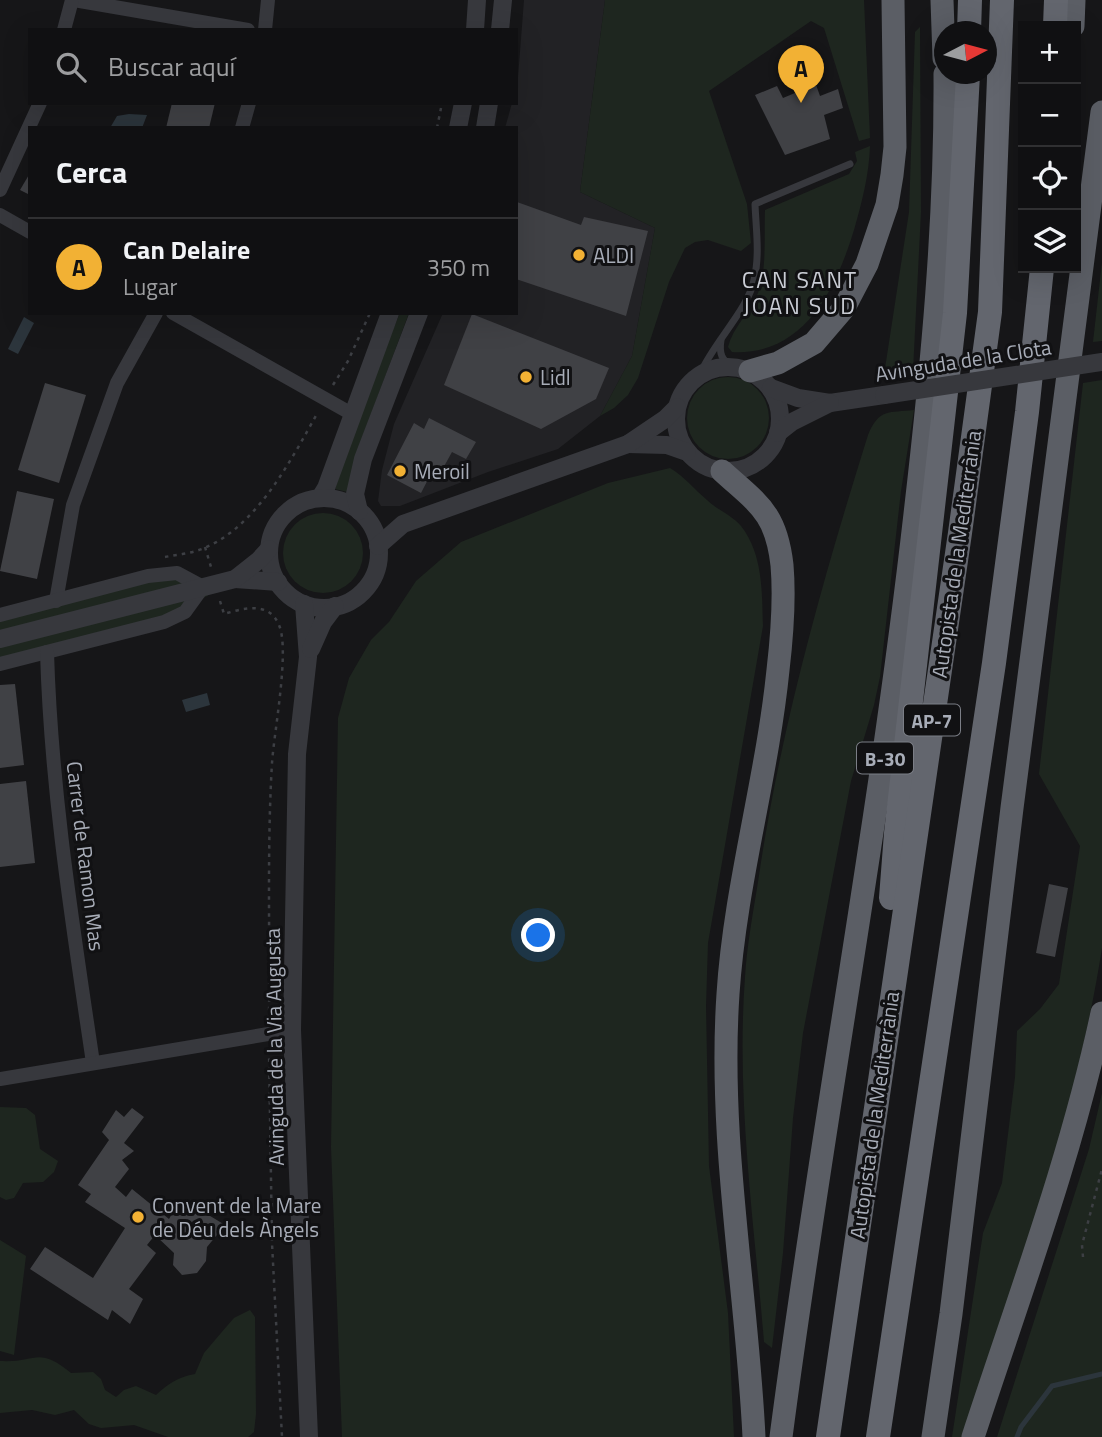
<!DOCTYPE html>
<html lang="es">
<head>
<meta charset="utf-8">
<style>
	:root { --surface:#101012; --page:#19191b; --text:#f1f3f6; --muted:#9c9d9f; --line:#303032; --accent:#f2b134 }
	body { margin:0; font-family:"Titillium Web",sans-serif; background:var(--page); color:var(--text) }
	.controls { position:absolute; right:21px; top:21px; display:grid; overflow:hidden; border-radius:0px; box-shadow:0 7px 28px #0002 }
	.controls button { width:63px; height:63px; display:grid; place-items:center; padding:0; border:0; border-bottom:2px solid var(--line); background:var(--surface); color:var(--text); font:35px sans-serif }
	.compass { position:absolute; left:934px; top:21px; width:63px; height:63px; border-radius:50%; background:var(--surface); box-shadow:0 7px 28px #0002; rotate:84deg }
	.you { position:absolute; left:539px; top:936px; width:24px; height:24px; margin:-18px; border:5px solid #fff; border-radius:50%; background:#1a73e8; box-shadow:0 0 0 10px #1a73e833 }
	.badge { display:grid; place-items:center; width:46px; height:46px; border-radius:50%; background:var(--accent); color:#111; font-size:23px; font-weight:700 }
	.pin { position:absolute; translate:-50% -58px; filter:drop-shadow(0 2px 4px #0008) }
	.pin::after { content:''; position:absolute; top:37px; width:24px; height:21px; background:inherit; clip-path:polygon(0 0,100% 0,50% 100%) }
	.list { margin:0; padding:0; list-style:none }
	h2 { display:flex; justify-content:space-between; align-items:center; height:91px; margin:0; padding:0 28px; font-size:30px }
	h2 small { font-size:23px; font-weight:400; color:var(--muted) }
	.list li { display:grid; grid-template-columns:46px 1fr auto; gap:21px; align-items:center; box-sizing:border-box; height:98px; padding:0 28px; border-top:2px solid var(--line) }
	.list b { display:block; font-size:26px; white-space:nowrap }
	.list p { margin:0; font-size:23px; white-space:nowrap; color:var(--muted) }
	.list em { font-size:23px; font-style:normal; color:var(--muted) }
	.icon { flex:none; width:38px; height:38px; fill:none; stroke:currentColor; stroke-width:2; stroke-linecap:round; stroke-linejoin:round }
	.map { position:relative; flex:none; width:1102px; height:1437px; overflow:hidden }
	.search { position:absolute; background:var(--surface); box-shadow:0 7px 28px #0002; left:28px; top:28px; width:490px; height:77px; display:flex; align-items:center; gap:18px; box-sizing:border-box; padding:0 24px; border-radius:0px; color:var(--muted); font-size:26px }
	.panel { position:absolute; background:var(--surface); box-shadow:0 7px 28px #0002; left:28px; top:126px; width:490px; height:189px; border-radius:0px }
	.map>svg:first-child { display:block }
</style>
</head>
<body>
<div class="map">
<svg width="1102" height="1437" viewBox="0 0 1102 1437">
	<rect width="100%" height="100%" fill="#161618"/>
	<!-- built -->
	<polygon fill="#222225" points="524,0 605,0 580,192 655,228 632,356 600,416 558,449 488,472 400,506 381,506 378,501 382,470 394,424 443,313 516,313 516,128 505,128 512,103 516,103"/>
	<!-- green -->
	<g fill="#1e261f">
		<polygon points="605,0 864,0 870,138 859,141 824,28 811,21 709,91 747,204 751,243 741,251 708,240 695,242 685,248 669,282 638,378 628,395 614,408 600,416 632,356 655,228 580,192"/>
		<polygon points="920,27 921,212 913,371 884,375 909,212 915,32"/>
		<path d="M870,146C869,175 862,202 854,230C836,289 804,356 732,352L728,347C733,327 750,312 758,293C767,272 764,234 765,210L849,174L857,161L855,152Z"/>
		<polygon points="1102,262 1102,341 1093,342"/>
		<polygon points="400,313 409,313 359,446 347,492 335,489 368,388"/>
		<circle cx="728" cy="418" r="41"/>
		<path d="M1102,380V948C1076,1115 1017,1277 964,1437H952L983,1233L1002,1183L1015,1077L1017,1031L1040,1009L1059,984L1080,846L1039,774L1083,383Z"/>
		<path d="M914,410L901,491L880,677L874,705L851,781L803,1033L793,1118L783,1253L772,1348L764,1342C754,1221 736,1099 745,977C747,945 753,913 758,882C780,730 822,582 868,435C879,408 889,413 914,410Z"/>
		<path d="M670,468C685,477 694,489 707,500C717,510 732,515 741,526C763,554 762,592 763,626L708,943L706,1006L709,1166L728,1313L734,1437H342L331,1147L338,718L349,678L371,640L389,622L416,581L461,542L608,483Z"/>
		<circle cx="323" cy="553" r="40"/>
		<polygon points="148,576 235,579 164,622 0,664 0,613"/>
		<polygon points="1102,1093 1102,1437 997,1437 1089,1149"/>
		<polygon points="0,1107 26,1108 35,1115 40,1149 58,1161 54,1172 43,1182 23,1183 14,1198 6,1200 0,1197"/>
		<polygon points="0,1240 26,1256 14,1355 0,1351"/>
		<path d="M250,1310L255,1317L256,1414L254,1432L248,1437H168L134,1425L101,1428L89,1424L74,1410L55,1415L32,1410L0,1413V1361C37,1363 37,1345 71,1373L93,1372L101,1379L105,1390L116,1397L124,1390L136,1386L156,1395C168,1384 178,1377 195,1374L204,1353L227,1326L234,1318Z"/>
	</g>
	<!-- water -->
	<g fill="#2c353c">
		<polygon points="129,114 147,115 142,128 110,128 117,116"/>
		<polygon points="24,317 34,323 18,354 8,349"/>
		<polygon points="207,693 210,705 186,712 182,700"/>
	</g>
	<g fill="none" stroke-linecap="round" stroke-linejoin="round">
		<!-- stream -->
		<polyline stroke="#2c353c" stroke-width="5" points="1017,1437 1021,1427 1052,1386 1102,1374"/>
	</g>
	<!-- building -->
	<g fill="#404145">
		<polygon points="804,51 820,96 838,89 843,108 824,115 830,139 785,155 755,95 777,86 783,98 802,90 798,77 786,82 778,65"/>
		<polygon points="172,103 215,103 209,128 166,128"/>
		<polygon points="30,173 30,195 20,190"/>
		<polygon points="517,202 581,225 584,217 648,231 626,316 516,279"/>
		<polygon points="472,314 609,368 596,399 541,429 444,385"/>
		<polygon points="45,383 86,395 59,483 18,470"/>
		<polygon points="429,418 476,442 466,459 452,452 442,470 435,466 421,493 387,475 414,423 424,429"/>
		<polygon points="17,491 54,499 37,579 0,571"/>
		<polygon points="15,684 24,765 0,768 0,685"/>
		<polygon points="26,781 35,863 0,867 0,784"/>
		<polygon points="1049,884 1068,888 1055,957 1036,953"/>
		<polygon points="132,1108 144,1117 124,1143 134,1151 122,1160 129,1169 115,1187 126,1197 132,1189 169,1219 176,1207 185,1215 192,1205 225,1225 207,1247 206,1261 197,1273 182,1275 173,1265 174,1253 155,1235 147,1245 156,1253 129,1289 143,1299 130,1324 112,1310 108,1320 30,1269 45,1247 93,1278 125,1228 85,1202 91,1194 78,1185 109,1140 102,1132 116,1110 124,1117"/>
	</g>
	<g fill="none" stroke-linecap="round" stroke-linejoin="round">
		<!-- path -->
		<g stroke="#3d3f44" stroke-width="2.5" stroke-dasharray="3.5 5" stroke-linecap="butt">
			<polyline points="437,128 442,103"/>
			<polyline points="333,385 348,361 370,313"/>
			<polyline points="205,547 211,567"/>
			<path d="M165,557C175,555 186,554 196,551C254,533 291,460 318,412"/>
			<path d="M220,601L224,614C244,608 269,601 279,625C290,650 274,732 272,763C267,848 270,934 269,1019"/>
			<polyline points="269,1050 272,1243 282,1437"/>
			<polyline points="1083,1257 1082,1245 1102,1169"/>
		</g>
		<!-- service -->
		<g stroke="#37383d" stroke-width="7">
			<path d="M721,340C719,353 721,361 734,367"/>
			<path d="M700,374C713,343 748,310 754,280C760,255 756,229 755,204L850,164"/>
		</g>
		<!-- minor -->
		<g stroke="#37383d" stroke-width="14">
			<polyline points="74,0 248,30"/>
			<polyline points="64,30 72,0"/>
			<polyline points="265,30 268,0"/>
			<polyline points="242,128 249,103"/>
			<polyline points="0,190 40,103"/>
			<polyline points="0,215 30,232"/>
			<polyline points="173,313 352,414"/>
			<polyline points="56,601 73,505 117,383 156,313"/>
			<polyline points="0,615 148,576 177,573 203,587 185,612 164,622 0,664"/>
			<path d="M47,652C51,791 73,927 93,1063"/>
			<polyline points="0,1079 292,1030"/>
		</g>
		<!-- tertiary -->
		<g stroke="#37383d" stroke-width="18">
			<polyline points="475,30 477,0"/>
			<polyline points="500,30 503,0"/>
			<polyline points="458,128 463,103"/>
			<polyline points="485,128 489,103"/>
			<circle cx="728" cy="419" r="52"/>
			<polyline points="771,388 798,398 830,403 884,395"/>
			<polyline points="778,433 792,422 830,403"/>
			<polyline points="628,444 667,445 687,452"/>
			<polyline points="320,498 326,488 390,313"/>
			<circle cx="324" cy="553" r="55"/>
			<polyline points="359,511 355,494 363,459 419,313"/>
			<polyline points="378,546 403,524 628,444 665,419 677,407"/>
			<polyline points="235,579 278,582"/>
			<polyline points="304,604 308,657 297,754 292,1030 309,1437"/>
			<polyline points="0,639 235,579 259,560 269,549"/>
			<polyline points="311,649 323,622 335,606"/>
		</g>
		<!-- trunk -->
		<g stroke="#5b5e65" stroke-width="23">
			<polyline points="942,0 944,58"/>
			<polyline points="1073,26 1074,0"/>
			<polyline points="750,371 778,363 814,343 844,308 867,264 887,205 892,175 895,147 893,0"/>
			<path d="M722,471C758,504 776,512 782,565C785,600 782,636 778,670C767,779 735,885 728,994C718,1142 747,1290 754,1437"/>
			<path d="M781,1437C821,1129 880,823 915,514C932,367 946,221 945,74"/>
			<polyline points="933,1437 951,1314 1012,808 1102,112"/>
			<path d="M973,1437C1019,1296 1071,1158 1102,1013"/>
		</g>
		<!-- motorway -->
		<g stroke="#63666e" stroke-width="24">
			<polyline points="1055,26 1056,0"/>
			<polyline points="969,32 970,0"/>
			<polyline points="891,898 896,833 955,313 968,74"/>
			<polyline points="828,1437 960,533 990,312 1002,0"/>
			<polyline points="878,1437 994,663 1027,412 1042,268"/>
		</g>
		<!-- tertiary-bridge -->
		<polyline stroke="#37383d" stroke-width="18" points="884,395 1102,362"/>
	</g>
	<!-- markers -->
	<g fill="#f2b134" stroke="#111113" stroke-width="2.5">
		<circle cx="579" cy="255" r="7"/>
		<circle cx="526" cy="377" r="7"/>
		<circle cx="400" cy="471" r="7"/>
		<circle cx="138" cy="1217" r="7"/>
	</g>
	<g text-anchor="middle" dominant-baseline="central" stroke-width="6" stroke-linejoin="round" paint-order="stroke">
		<!-- shield labels -->
		<g fill="#111113" stroke="#7b7e86" stroke-width="2">
			<rect x="904" y="704.5" width="56" height="31" rx="5"/>
			<rect x="857" y="742.5" width="56" height="31" rx="5"/>
		</g>
		<g font-size="19" font-weight="bold" fill="#a8adb8">
			<text x="932" y="720">AP-7</text>
			<text x="885" y="758">B-30</text>
		</g>
		<!-- poi labels -->
		<g font-size="21" fill="#a8adb8" stroke="#111113" text-anchor="start">
			<text x="593" y="255">ALDI</text>
			<text x="540" y="377">Lidl</text>
			<text x="414" y="471">Meroil</text>
			<text x="152" y="1205">Convent de la Mare<tspan x="152" dy="24">de Déu dels Àngels</tspan></text>
		</g>
		<!-- street labels -->
		<g font-size="21" fill="#a8adb8" stroke="#111113">
			<text transform="translate(963 360) rotate(-9)">Avinguda de la Clota</text>
			<text transform="translate(956 554) rotate(-82)">Autopista de la Mediterrània</text>
			<text transform="translate(86 856) rotate(83)">Carrer de Ramon Mas</text>
			<text transform="translate(274 1047) rotate(-91)">Avinguda de la Via Augusta</text>
			<text transform="translate(874 1115) rotate(-82)">Autopista de la Mediterrània</text>
		</g>
		<!-- neighbourhood labels -->
		<g font-size="23" letter-spacing="2" fill="#c9ccd4" stroke="#111113">
			<text x="800" y="279">CAN SANT<tspan x="800" dy="26">JOAN SUD</tspan></text>
		</g>
	</g>
</svg>
<div class="controls">
<button>+</button>
<button>−</button>
<button><svg class="icon" aria-label="locate" viewBox="0 0 24 24"><circle cx="12" cy="12" r="6"/><path d="M12 2v4M12 18v4M2 12h4M18 12h4"/></svg></button>
<button><svg class="icon" aria-label="layers" viewBox="0 0 24 24"><path d="M12 4l9 5-9 5-9-5zM3 14l9 5 9-5"/></svg></button>
</div>
<svg class="compass" viewBox="-18 -18 36 36"><path d="M0-13l5 13h-10z" fill="#e53935"/><path d="M0 13l5-13h-10z" fill="#9c9d9f"/></svg>
<div class="you"></div>
<div class="pin badge" style="left:801px;top:103px">A</div>
<div class="search"><svg class="icon" aria-label="search" viewBox="0 0 24 24"><circle cx="10" cy="10" r="6"/><path d="M15 15l6 6"/></svg>Buscar aquí</div>
<section class="panel">
<h2>Cerca<small></small></h2>
<ul class="list">
<li><span class="badge">A</span><div><b>Can Delaire</b><p>Lugar</p></div><em>350 m</em></li>
</ul>
</section>
</div>
</body>
</html>
